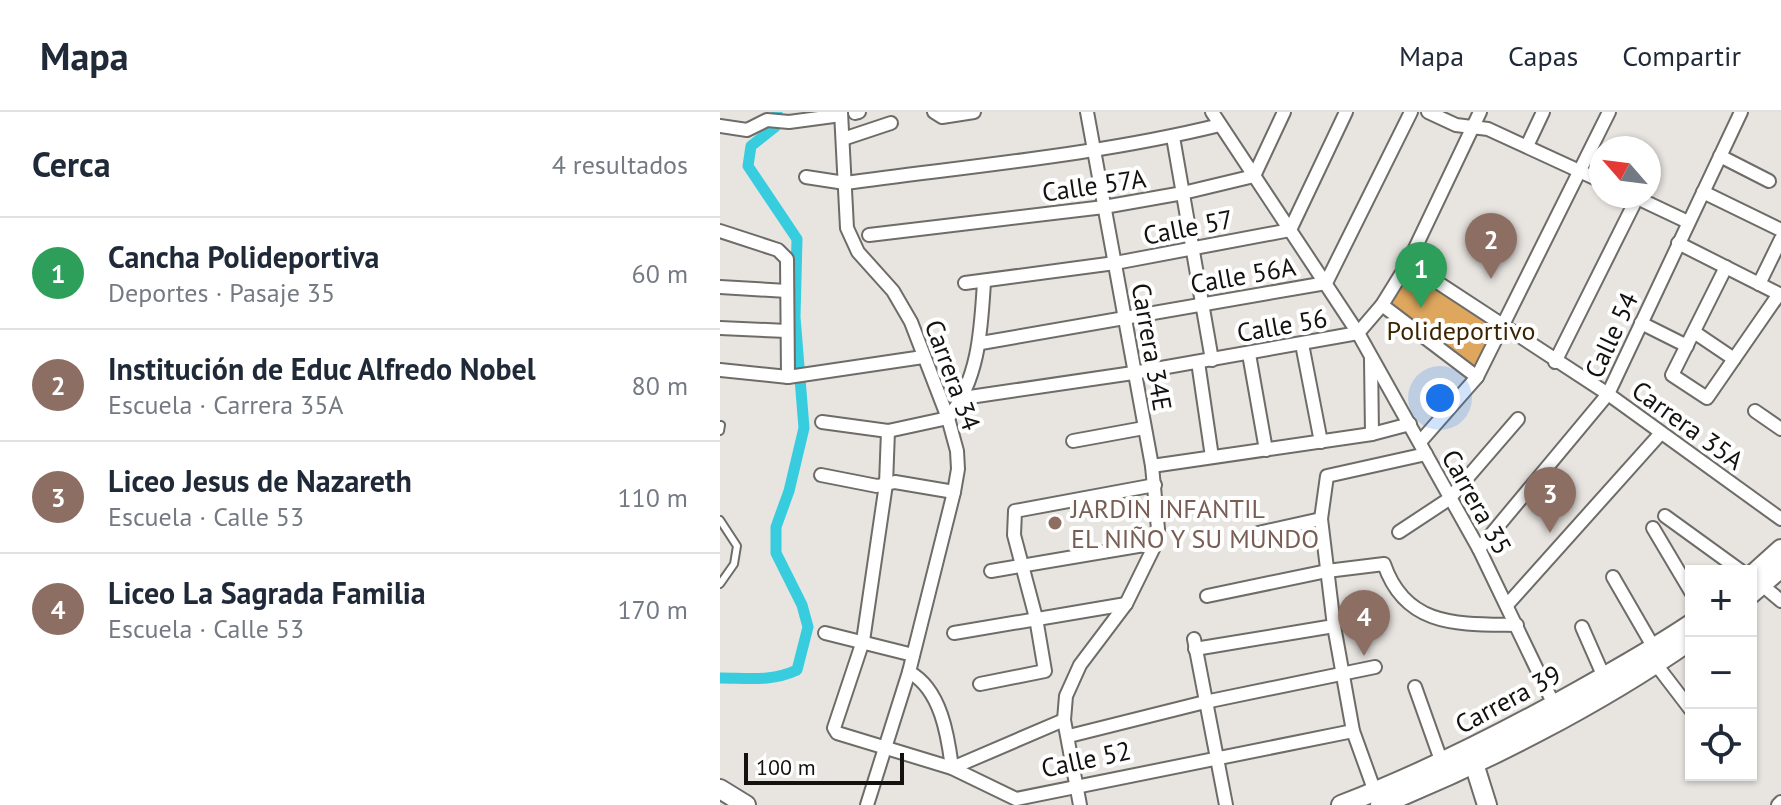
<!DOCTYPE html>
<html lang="es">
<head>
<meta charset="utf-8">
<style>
	:root { --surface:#fff; --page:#f6f6f7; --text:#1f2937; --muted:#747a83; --line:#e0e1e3; --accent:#b45309 }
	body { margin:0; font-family:"PT Sans",sans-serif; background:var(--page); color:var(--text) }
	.controls { position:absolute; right:24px; bottom:24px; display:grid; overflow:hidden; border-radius:0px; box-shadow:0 2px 6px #0004 }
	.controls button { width:72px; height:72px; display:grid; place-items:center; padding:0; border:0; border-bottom:2px solid var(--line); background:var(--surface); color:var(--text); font:40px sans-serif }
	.compass { position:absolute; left:869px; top:24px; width:72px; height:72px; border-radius:50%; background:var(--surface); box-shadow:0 2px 6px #0004; rotate:298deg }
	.scale { position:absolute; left:24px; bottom:20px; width:160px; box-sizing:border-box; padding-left:8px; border:4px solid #131211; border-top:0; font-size:22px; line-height:28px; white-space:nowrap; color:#131211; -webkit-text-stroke:6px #fff; paint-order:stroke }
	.you { position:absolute; left:720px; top:286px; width:28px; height:28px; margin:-20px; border:6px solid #fff; border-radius:50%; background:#1a73e8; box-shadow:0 0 0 12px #1a73e833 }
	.badge { display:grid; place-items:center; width:52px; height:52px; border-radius:50%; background:var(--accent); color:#fff; font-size:26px; font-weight:700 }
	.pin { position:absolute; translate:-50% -66px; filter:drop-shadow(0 2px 4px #0008) }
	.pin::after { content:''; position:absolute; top:42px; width:28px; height:24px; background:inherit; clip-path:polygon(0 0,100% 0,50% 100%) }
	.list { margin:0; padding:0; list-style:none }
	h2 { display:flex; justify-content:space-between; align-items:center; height:104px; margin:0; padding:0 32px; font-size:34px }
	h2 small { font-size:26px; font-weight:400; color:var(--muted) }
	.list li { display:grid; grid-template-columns:52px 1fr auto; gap:24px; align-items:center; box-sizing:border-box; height:112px; padding:0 32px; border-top:2px solid var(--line) }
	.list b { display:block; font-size:30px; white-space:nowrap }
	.list p { margin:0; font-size:26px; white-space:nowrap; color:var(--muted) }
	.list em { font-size:26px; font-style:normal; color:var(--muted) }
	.icon { flex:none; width:44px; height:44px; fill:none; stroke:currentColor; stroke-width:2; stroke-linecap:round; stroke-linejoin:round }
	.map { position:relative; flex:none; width:1061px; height:693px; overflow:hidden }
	header { display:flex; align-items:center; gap:48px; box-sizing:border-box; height:112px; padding:0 40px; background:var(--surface); border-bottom:2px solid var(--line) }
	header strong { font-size:38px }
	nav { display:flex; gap:44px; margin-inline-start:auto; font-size:28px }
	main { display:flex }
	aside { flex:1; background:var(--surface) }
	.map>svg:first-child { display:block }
</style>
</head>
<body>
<header>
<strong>Mapa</strong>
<nav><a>Mapa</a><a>Capas</a><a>Compartir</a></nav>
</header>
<main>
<aside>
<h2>Cerca<small>4 resultados</small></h2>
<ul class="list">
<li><span class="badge" style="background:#2e9e5b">1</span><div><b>Cancha Polideportiva</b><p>Deportes · Pasaje 35</p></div><em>60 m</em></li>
<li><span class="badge" style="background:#8d6e63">2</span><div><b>Institución de Educ Alfredo Nobel</b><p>Escuela · Carrera 35A</p></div><em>80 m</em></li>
<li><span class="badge" style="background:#8d6e63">3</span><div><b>Liceo Jesus de Nazareth</b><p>Escuela · Calle 53</p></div><em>110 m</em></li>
<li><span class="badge" style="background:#8d6e63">4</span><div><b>Liceo La Sagrada Familia</b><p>Escuela · Calle 53</p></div><em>170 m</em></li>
</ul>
</aside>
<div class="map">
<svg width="1061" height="693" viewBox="0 0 1061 693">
	<rect width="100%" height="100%" fill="#e8e5e1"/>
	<!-- green -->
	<polygon fill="#dfa75e" points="688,151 783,213 757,265 663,193"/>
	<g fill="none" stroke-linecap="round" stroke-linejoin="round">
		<!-- canal -->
		<path stroke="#37ccde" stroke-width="11" d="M0,566C28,566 51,570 77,558L88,515L82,493L56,441V415L69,379L84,316L75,205L77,127L28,54L31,34L55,15L57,0"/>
		<defs>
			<g id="lane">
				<polyline points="0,319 1,313"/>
				<polyline points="0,408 17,434 14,452 0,472"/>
			</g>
			<g id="street">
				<polyline points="121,0 127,116 138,140 173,179 191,210 228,306 237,339 238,357 234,380 189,560 147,693"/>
				<polyline points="214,0 222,5 254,0"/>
				<polyline points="492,0 638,221 759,437 837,599"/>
				<polyline points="708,0 736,13 768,17 881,69"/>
				<polyline points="135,1 139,0"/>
				<polyline points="0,14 27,18 47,8 69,10 121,3"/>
				<polyline points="453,25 492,248"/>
				<polyline points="123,27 171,11"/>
				<polyline points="807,34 823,0"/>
				<polyline points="1000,44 1049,69"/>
				<path d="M86,65L125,71C250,54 378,43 500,13"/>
				<polyline points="983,80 1061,118"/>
				<polyline points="913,84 968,110"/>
				<polyline points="0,119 58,138 67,147 68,265"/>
				<polyline points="149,123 384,95 463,81 534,64 564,0"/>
				<polyline points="958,131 1061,183"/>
				<polyline points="688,151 888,282 1061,407"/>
				<polyline points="1006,155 952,263 987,286 1059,182"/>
				<polyline points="245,171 395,151 570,118 626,0"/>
				<polyline points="1039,172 1061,127"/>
				<polyline points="0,175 67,179"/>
				<polyline points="662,193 757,265"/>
				<polyline points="921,211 967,234"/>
				<polyline points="0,216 67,219"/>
				<polyline points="974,220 1014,247"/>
				<polyline points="261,231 606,171 691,0"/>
				<polyline points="582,232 601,330"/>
				<polyline points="529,242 546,338"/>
				<polyline points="651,247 652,322"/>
				<polyline points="478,250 492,345"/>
				<polyline points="835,250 917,86"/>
				<polyline points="0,258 68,265 203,245"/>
				<polyline points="243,286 413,261 638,221 662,193 688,151 760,0"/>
				<polyline points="1035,299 1061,317"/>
				<path d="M102,310L168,319L228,306C259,267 261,218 264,170"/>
				<polyline points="168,319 166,372 143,529 114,616 117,621 232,656 296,687 633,619"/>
				<polyline points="353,329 424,316"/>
				<polyline points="700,330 757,265 889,0"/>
				<polyline points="432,354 652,322 690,312"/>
				<polyline points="101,363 157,374 175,370 234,380"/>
				<polyline points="945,404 1021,459"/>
				<polyline points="933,416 971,480"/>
				<polyline points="679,420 729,387 798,307"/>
				<polyline points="538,421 601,407"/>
				<polyline points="759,437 888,282 1021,0"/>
				<polyline points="271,459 436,431"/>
				<polyline points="893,465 934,536"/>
				<polyline points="1042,473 1061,489"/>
				<path d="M487,484L607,459L664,452C686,516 739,512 797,513"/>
				<polyline points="787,493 941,321"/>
				<polyline points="862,515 884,565"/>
				<polyline points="105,521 193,543"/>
				<polyline points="234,521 406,492"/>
				<polyline points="474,527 506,693"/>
				<polyline points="475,537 614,514"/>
				<polyline points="935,551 971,598"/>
				<path d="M189,560C221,577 228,624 232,656L344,608"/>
				<polyline points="260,572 325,559 316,506 294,423 295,399 435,373"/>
				<polyline points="695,575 722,651"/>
				<polyline points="349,624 485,590 655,555"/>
				<polyline points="655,680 633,619 614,514 601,407 607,364 706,342"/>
				<polyline points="360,693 344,608 346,584 360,553 406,492 436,431 438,417 432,354 367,0"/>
				<polyline points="1058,693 1061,690"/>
			</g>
			<g id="secondary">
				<polyline points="1031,464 1061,437"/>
				<polyline points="1031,482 1061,456"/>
				<polyline points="751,642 767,693"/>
				<polyline points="0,677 26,693"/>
				<path d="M621,693C704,661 782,622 860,578C898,557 935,536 971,512"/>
				<path d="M660,693C764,651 878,593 971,528"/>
			</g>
		</defs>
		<!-- lane casing -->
		<use href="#lane" stroke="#6e6c68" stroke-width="10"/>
		<!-- street casing -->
		<use href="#street" stroke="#6e6c68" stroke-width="16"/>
		<!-- secondary casing -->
		<use href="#secondary" stroke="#6e6c68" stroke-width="22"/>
		<!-- lane -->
		<use href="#lane" stroke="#fff" stroke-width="6"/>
		<!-- street -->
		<use href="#street" stroke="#fff" stroke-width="12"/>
		<!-- secondary -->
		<use href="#secondary" stroke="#fff" stroke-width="18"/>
	</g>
	<!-- markers -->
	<circle fill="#8d6e63" stroke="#fff" stroke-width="3" cx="335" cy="411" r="8"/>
	<g text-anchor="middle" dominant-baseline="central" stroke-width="8" stroke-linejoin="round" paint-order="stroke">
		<!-- street labels -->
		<g font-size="26" fill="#131211" stroke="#fff">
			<text transform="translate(374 73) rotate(-8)">Calle 57A</text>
			<text transform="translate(468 115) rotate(-11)">Calle 57</text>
			<text transform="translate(523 163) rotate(-10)">Calle 56A</text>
			<text transform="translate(562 213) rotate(-10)">Calle 56</text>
			<text transform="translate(891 223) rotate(-65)">Calle 54</text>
			<text transform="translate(432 235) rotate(80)">Carrera 34E</text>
			<text transform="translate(233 263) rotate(70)">Carrera 34</text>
			<text transform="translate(968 313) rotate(36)">Carrera 35A</text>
			<text transform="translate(757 390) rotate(61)">Carrera 35</text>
			<text transform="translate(788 587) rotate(-28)">Carrera 39</text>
			<text transform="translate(366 647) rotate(-12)">Calle 52</text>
		</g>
		<!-- park labels -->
		<g font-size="26" fill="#3c2400" stroke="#fff">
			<text x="741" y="218">Polideportivo</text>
		</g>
		<!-- education labels -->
		<g font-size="26" fill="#785e54" stroke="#fff" text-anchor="start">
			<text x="351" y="396">JARDIN INFANTIL<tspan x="351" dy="30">EL NIÑO Y SU MUNDO</tspan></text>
		</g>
	</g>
</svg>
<div class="controls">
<button>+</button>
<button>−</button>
<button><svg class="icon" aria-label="locate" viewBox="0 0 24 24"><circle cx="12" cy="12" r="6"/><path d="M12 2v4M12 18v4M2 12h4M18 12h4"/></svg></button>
</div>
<svg class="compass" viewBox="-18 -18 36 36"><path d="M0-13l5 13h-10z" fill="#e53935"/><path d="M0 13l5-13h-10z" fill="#747a83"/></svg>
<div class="scale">100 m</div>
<div class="you"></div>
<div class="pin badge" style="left:701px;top:196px;background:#2e9e5b">1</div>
<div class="pin badge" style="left:771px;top:167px;background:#8d6e63">2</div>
<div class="pin badge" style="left:830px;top:421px;background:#8d6e63">3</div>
<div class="pin badge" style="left:644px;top:544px;background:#8d6e63">4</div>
</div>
</main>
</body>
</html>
